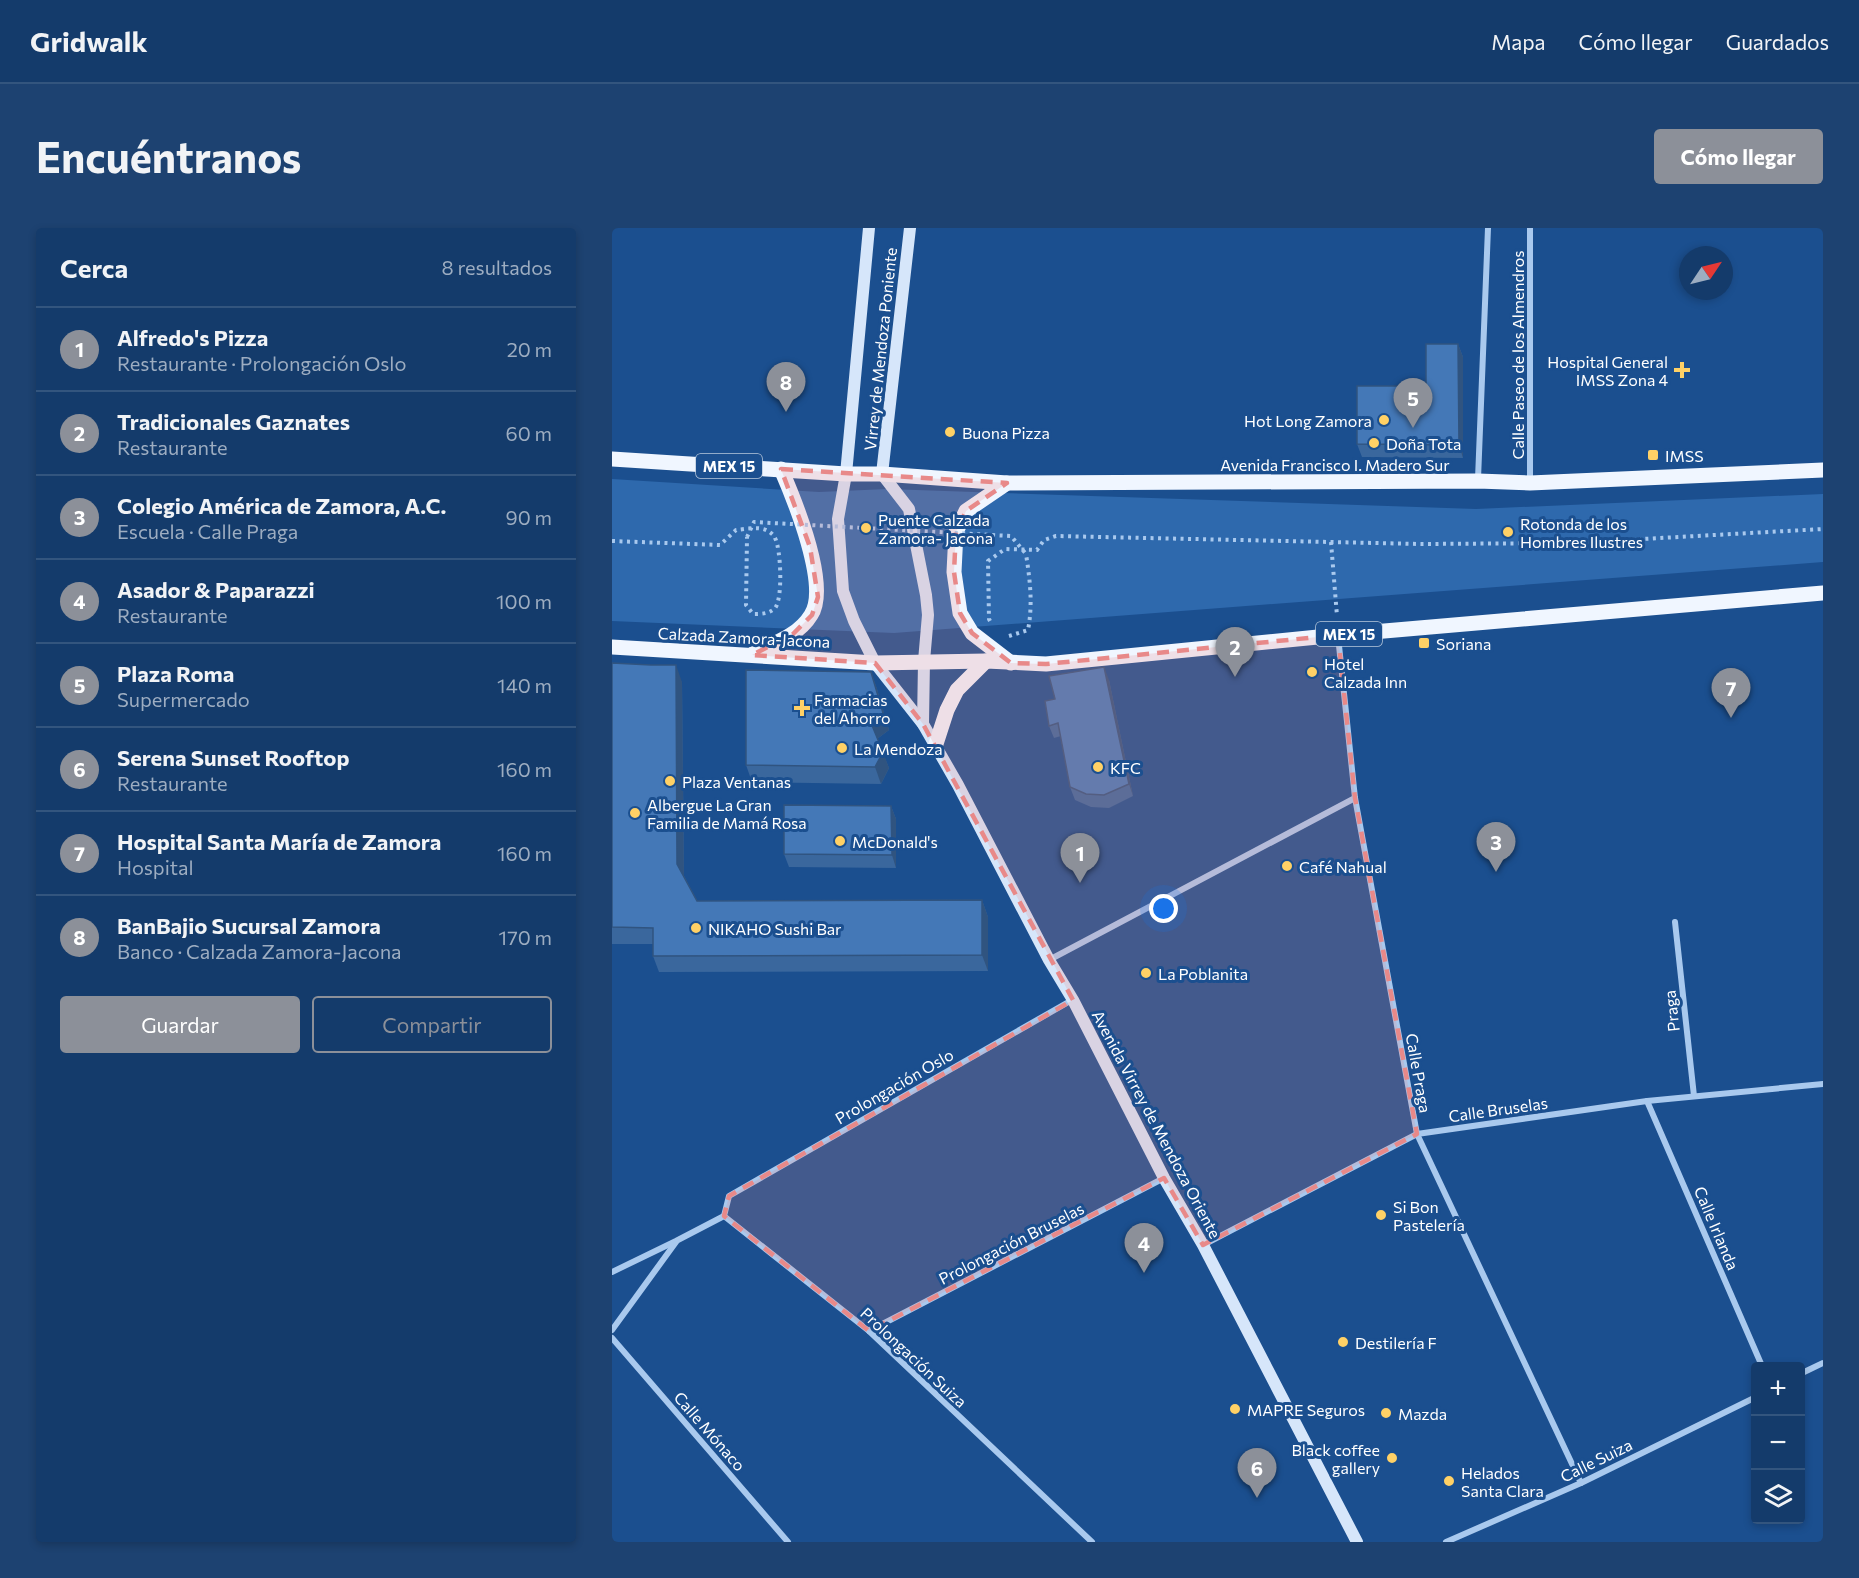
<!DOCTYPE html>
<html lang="es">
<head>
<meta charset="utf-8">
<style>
	:root { --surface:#143b6b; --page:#1d4271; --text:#f1f3f6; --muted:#9dadc1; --line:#33557e; --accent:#8c9099 }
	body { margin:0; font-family:Commissioner,sans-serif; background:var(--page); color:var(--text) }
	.controls { position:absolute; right:18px; bottom:18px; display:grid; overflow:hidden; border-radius:6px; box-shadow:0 3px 9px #0003 }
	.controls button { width:54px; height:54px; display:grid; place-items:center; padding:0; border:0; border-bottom:2px solid var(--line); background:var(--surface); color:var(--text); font:30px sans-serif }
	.compass { position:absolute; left:1067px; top:18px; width:54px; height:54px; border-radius:50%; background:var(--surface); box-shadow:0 3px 9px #0003; rotate:55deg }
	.you { position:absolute; left:552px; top:681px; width:21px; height:21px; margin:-15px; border:4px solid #fff; border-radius:50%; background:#1a73e8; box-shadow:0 0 0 9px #1a73e833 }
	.badge { display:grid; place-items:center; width:39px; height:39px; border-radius:50%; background:var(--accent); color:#fff; font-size:20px; font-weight:700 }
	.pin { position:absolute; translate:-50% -50px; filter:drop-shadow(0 2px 3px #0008) }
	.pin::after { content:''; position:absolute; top:32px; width:21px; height:18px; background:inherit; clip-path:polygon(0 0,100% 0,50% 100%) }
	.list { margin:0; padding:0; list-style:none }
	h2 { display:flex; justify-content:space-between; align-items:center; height:78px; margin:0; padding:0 24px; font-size:26px }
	h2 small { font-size:20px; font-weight:400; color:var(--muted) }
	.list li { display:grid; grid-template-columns:39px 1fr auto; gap:18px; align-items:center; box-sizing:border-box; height:84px; padding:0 24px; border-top:2px solid var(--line) }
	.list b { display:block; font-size:22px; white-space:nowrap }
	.list p { margin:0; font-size:20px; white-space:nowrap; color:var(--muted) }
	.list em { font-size:20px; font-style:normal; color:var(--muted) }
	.actions { display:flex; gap:12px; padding:18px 24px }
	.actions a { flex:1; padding:14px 0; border:2px solid var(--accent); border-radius:6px; text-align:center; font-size:21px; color:var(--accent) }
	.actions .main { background:var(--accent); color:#fff }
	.icon { flex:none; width:33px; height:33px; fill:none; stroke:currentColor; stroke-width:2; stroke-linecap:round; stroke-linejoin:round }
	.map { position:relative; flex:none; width:1211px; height:1314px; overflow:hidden; border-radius:6px }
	header { display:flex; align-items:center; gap:36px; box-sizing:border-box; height:84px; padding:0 30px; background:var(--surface); border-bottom:2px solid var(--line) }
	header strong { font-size:28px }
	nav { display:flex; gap:33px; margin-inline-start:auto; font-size:21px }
	.intro { display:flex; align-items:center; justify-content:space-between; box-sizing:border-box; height:144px; padding:0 36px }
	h1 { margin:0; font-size:42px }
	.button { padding:15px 27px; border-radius:6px; background:var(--accent); color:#fff; font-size:21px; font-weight:700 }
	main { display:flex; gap:36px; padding:0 36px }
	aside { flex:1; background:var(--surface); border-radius:6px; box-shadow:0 3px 9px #0003 }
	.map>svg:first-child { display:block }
</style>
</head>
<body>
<header>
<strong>Gridwalk</strong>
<nav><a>Mapa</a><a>Cómo llegar</a><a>Guardados</a></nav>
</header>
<div class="intro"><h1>Encuéntranos</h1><a class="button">Cómo llegar</a></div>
<main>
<aside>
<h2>Cerca<small>8 resultados</small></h2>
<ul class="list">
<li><span class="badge">1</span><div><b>Alfredo's Pizza</b><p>Restaurante · Prolongación Oslo</p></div><em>20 m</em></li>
<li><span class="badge">2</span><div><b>Tradicionales Gaznates</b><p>Restaurante</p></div><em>60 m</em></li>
<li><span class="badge">3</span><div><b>Colegio América de Zamora, A.C.</b><p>Escuela · Calle Praga</p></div><em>90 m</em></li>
<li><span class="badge">4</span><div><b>Asador &amp; Paparazzi</b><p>Restaurante</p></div><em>100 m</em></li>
<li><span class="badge">5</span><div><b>Plaza Roma</b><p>Supermercado</p></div><em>140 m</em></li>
<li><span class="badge">6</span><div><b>Serena Sunset Rooftop</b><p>Restaurante</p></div><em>160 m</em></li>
<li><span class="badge">7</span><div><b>Hospital Santa María de Zamora</b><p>Hospital</p></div><em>160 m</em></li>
<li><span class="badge">8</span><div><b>BanBajio Sucursal Zamora</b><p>Banco · Calzada Zamora-Jacona</p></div><em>170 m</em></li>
</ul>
<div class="actions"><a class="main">Guardar</a><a>Compartir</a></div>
</aside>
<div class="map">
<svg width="1211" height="1314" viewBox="0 0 1211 1314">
	<rect width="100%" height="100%" fill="#1b4f8f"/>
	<!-- green -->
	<polygon fill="#2e69ad" points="0,251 207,264 275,261 864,281 1211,266 1211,334 282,405 0,393"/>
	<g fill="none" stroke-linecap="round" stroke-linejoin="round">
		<!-- path -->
		<g stroke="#a9c9ee" stroke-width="4" stroke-dasharray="3 4.5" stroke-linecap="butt">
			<path d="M0,313L108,317L124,302C133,301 148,298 156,303C159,305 162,307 163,310C169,321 171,371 163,380C157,386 149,386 141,386L134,377L135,309"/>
			<polyline points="719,314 725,388"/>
			<polyline points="378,393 377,391 376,333 393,321 425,322 432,312 444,308 809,316 958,315 1211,301"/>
			<path d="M397,408L416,402C421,376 418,352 414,326"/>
		</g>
		<!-- street -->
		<g stroke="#a9c9ee" stroke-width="6">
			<polyline points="918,0 918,254"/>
			<polyline points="866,251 876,0"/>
			<polyline points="726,408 743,570 805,906 969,1255"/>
			<polyline points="1063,694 1082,868"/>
			<polyline points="437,732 743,570"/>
			<polyline points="460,772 117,968 112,988 257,1103 480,1314"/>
			<polyline points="1035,873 1150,1138"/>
			<polyline points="591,1017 805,906 1035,873 1211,856"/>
			<polyline points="0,1044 64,1013 112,988"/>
			<polyline points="0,1102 64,1014"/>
			<polyline points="257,1103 552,950"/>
			<polyline points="0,1110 176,1314"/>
			<polyline points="1188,1146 1211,1135"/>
			<polyline points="834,1314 969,1255 1144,1169"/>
		</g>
		<!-- secondary -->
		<g stroke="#d6e6fa" stroke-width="12">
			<polyline points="257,0 234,246 226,291 231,363 242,393 263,435 311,496 346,557 437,732 461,772 552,950 591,1017 745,1314"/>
			<polyline points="298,0 270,246 297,281 314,367 316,387 312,433 311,496"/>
		</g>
		<!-- primary -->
		<g stroke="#f0f6ff" stroke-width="15">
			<polyline points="0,231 234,246 270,246 395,255 866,253 918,255 1211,242"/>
			<polyline points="395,255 354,283 344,304 342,344 348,385 360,405 399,435"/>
			<polyline points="0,419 263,435 374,433 434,436 726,407 1211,365"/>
			<path d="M142,425C163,415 187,407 199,387C218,358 182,271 169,241"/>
			<polyline points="323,519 335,482 345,462 374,433"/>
		</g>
		<!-- path-bridge -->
		<polyline stroke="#a9c9ee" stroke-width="4" stroke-dasharray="3 4.5" stroke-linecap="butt" points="135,309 142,294 399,308 414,326"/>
	</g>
	<!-- wall -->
	<g fill="#3a679d">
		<polygon points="846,116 851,129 851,230 750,229 745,216 814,158"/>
		<polygon points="0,435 39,437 70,454 72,648 85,673 370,672 376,689 376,743 47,744 41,728 41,716 0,716"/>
		<polygon points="259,444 265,461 277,502 265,511 277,540 269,556 140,554 134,537"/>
		<polygon points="497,452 521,568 497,580 479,579 463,572 458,559 449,508 442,510 437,498"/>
		<polygon points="279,578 284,591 284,640 177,639 172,626"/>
	</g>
	<!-- shaded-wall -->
	<g fill="#305480">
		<polygon points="846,116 851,129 851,230 847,217"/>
		<polygon points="64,437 70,454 72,653 65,636"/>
		<polygon points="492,439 497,452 521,568 517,556"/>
		<polygon points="259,444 265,461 277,502 265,511 259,495"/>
		<polygon points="271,524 277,540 269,556 263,539"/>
		<polygon points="279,578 284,591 284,640 280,627"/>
		<polygon points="370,672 376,689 376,743 370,727"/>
	</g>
	<!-- building -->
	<g fill="#4478b7" stroke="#305480" stroke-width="1.5">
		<polygon points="814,116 846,116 847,217 745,216 745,158 814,158"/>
		<polygon points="0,435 39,437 64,437 65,636 85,673 370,672 370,727 41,728 41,700 0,699"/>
		<polygon points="492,439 517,556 492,567 474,566 458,559 446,495 437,498 433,473 443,471 437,448"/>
		<polygon points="134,442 259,444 271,485 259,495 271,524 263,539 134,537"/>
		<polygon points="172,577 279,578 280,627 172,626"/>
	</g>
	<!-- marked area -->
	<path fill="#e88989" fill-opacity="0.2" stroke="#e88989" stroke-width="4.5" stroke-dasharray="12 8" stroke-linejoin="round" d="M169,241L395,255L354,283L344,304L342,344L348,385L360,405L399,435L434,436L726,407L743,570L805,906L591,1017L552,950L257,1103L112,988L117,968L461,772L311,496L263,435L140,427L181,406L200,387L206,369L198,319Z"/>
	<!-- markers -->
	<g fill="#ffd166" stroke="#1b4f8f" stroke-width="2">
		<path d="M1067 133h6v6h6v6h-6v6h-6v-6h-6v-6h6z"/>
		<circle cx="772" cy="192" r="6"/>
		<circle cx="338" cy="204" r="6"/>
		<circle cx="762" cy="215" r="6"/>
		<rect x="1035" y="221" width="12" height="12" rx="3"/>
		<circle cx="254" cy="300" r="6"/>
		<circle cx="896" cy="304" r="6"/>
		<rect x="806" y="409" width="12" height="12" rx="3"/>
		<circle cx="700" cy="444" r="6"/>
		<path d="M187 471h6v6h6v6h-6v6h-6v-6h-6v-6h6z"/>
		<circle cx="230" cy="520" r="6"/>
		<circle cx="486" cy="539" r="6"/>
		<circle cx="58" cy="553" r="6"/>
		<circle cx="23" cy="585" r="6"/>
		<circle cx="228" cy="613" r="6"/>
		<circle cx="675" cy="638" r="6"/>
		<circle cx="84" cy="700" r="6"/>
		<circle cx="534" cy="745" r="6"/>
		<circle cx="769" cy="987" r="6"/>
		<circle cx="731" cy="1114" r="6"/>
		<circle cx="623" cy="1181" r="6"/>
		<circle cx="774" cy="1185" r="6"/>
		<circle cx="780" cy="1230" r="6"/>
		<circle cx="837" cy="1253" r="6"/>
	</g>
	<g text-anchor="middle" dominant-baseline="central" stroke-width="6" stroke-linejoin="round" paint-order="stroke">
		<!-- shield labels -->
		<g fill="#1b4f8f" stroke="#bbcadd" stroke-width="1.5">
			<rect x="84" y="226" width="66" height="24" rx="4.5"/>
			<rect x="704" y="394" width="66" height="24" rx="4.5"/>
		</g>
		<g font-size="15" font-weight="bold" fill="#fff">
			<text x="117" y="238">MEX 15</text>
			<text x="737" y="406">MEX 15</text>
		</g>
		<!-- street labels -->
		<g font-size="16" fill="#fff" stroke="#1b4f8f">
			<text transform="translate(268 121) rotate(-84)">Virrey de Mendoza Poniente</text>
			<text transform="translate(905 127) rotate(-90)">Calle Paseo de los Almendros</text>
			<text x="723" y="236">Avenida Francisco I. Madero Sur</text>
			<text transform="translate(132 409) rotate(3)">Calzada Zamora-Jacona</text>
			<text transform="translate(1059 783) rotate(-96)">Praga</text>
			<text transform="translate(807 845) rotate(80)">Calle Praga</text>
			<text transform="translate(282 858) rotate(-30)">Prolongación Oslo</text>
			<text transform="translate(886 881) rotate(-8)">Calle Bruselas</text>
			<text transform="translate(545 896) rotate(62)">Avenida Virrey de Mendoza Oriente</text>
			<text transform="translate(1105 1000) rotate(67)">Calle Irlanda</text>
			<text transform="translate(399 1015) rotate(-27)">Prolongación Bruselas</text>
			<text transform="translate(302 1129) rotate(43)">Prolongación Suiza</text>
			<text transform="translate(98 1203) rotate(49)">Calle Mónaco</text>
			<text transform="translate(984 1232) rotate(-26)">Calle Suiza</text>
		</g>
		<!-- poi labels -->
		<g font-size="16" fill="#fff" stroke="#1b4f8f" text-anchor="start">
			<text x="1056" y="133" text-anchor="end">Hospital General<tspan x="1056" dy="18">IMSS Zona 4</tspan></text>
			<text x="760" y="192" text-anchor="end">Hot Long Zamora</text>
			<text x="350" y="204">Buona Pizza</text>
			<text x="774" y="215">Doña Tota</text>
			<text x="1053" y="227">IMSS</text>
			<text x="266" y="291">Puente Calzada<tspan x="266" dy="18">Zamora- Jacona</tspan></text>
			<text x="908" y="295">Rotonda de los<tspan x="908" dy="18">Hombres Ilustres</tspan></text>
			<text x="824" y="415">Soriana</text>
			<text x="712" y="435">Hotel<tspan x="712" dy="18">Calzada Inn</tspan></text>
			<text x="202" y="471">Farmacias<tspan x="202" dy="18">del Ahorro</tspan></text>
			<text x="242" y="520">La Mendoza</text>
			<text x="498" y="539">KFC</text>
			<text x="70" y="553">Plaza Ventanas</text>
			<text x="35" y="576">Albergue La Gran<tspan x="35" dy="18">Familia de Mamá Rosa</tspan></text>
			<text x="240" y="613">McDonald's</text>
			<text x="687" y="638">Café Nahual</text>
			<text x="96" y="700">NIKAHO Sushi Bar</text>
			<text x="546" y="745">La Poblanita</text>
			<text x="781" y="978">Si Bon<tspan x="781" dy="18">Pastelería</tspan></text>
			<text x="743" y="1114">Destilería F</text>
			<text x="635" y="1181">MAPRE Seguros</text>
			<text x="786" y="1185">Mazda</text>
			<text x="768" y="1221" text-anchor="end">Black coffee<tspan x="768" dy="18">gallery</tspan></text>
			<text x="849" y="1244">Helados<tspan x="849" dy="18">Santa Clara</tspan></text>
		</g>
	</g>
</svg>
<div class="controls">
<button>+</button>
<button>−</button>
<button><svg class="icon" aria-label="layers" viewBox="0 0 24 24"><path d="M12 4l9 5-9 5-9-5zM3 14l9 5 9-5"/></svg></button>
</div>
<svg class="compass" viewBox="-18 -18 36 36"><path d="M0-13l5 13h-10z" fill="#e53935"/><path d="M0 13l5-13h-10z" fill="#9dadc1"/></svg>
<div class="you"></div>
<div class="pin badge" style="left:468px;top:655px">1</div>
<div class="pin badge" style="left:623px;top:449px">2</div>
<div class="pin badge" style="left:884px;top:644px">3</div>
<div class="pin badge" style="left:532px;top:1045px">4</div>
<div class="pin badge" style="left:801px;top:200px">5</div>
<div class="pin badge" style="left:645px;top:1270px">6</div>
<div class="pin badge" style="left:1119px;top:490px">7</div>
<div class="pin badge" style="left:174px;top:184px">8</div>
</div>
</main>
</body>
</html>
